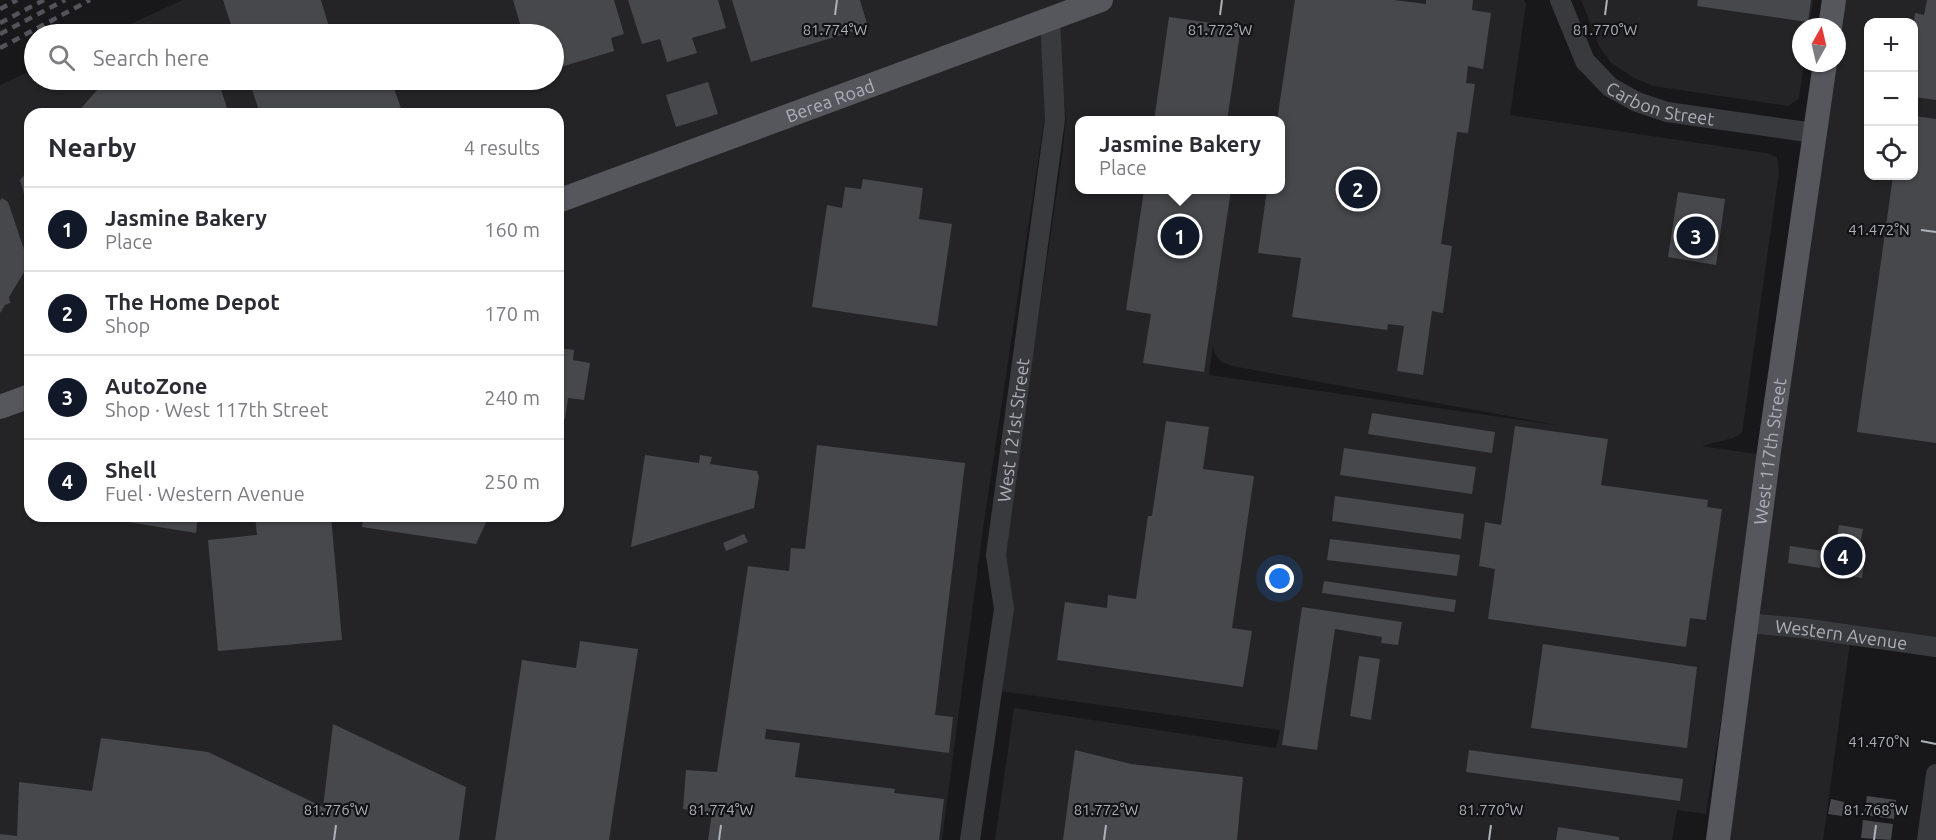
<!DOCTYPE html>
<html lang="en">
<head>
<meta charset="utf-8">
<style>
	:root { --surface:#fff; --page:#f2f2f3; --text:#2b2b33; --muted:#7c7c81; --line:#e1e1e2; --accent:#111827 }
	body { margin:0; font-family:Ubuntu,sans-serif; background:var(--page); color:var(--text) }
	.controls { position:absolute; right:18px; top:18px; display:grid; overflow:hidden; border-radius:12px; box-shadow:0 2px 4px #0004 }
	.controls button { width:54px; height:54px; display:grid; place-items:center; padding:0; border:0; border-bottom:2px solid var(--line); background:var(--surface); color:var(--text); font:30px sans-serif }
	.compass { position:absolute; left:1792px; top:18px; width:54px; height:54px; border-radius:50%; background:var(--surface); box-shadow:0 2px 4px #0004; rotate:8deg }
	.you { position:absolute; left:1280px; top:579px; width:21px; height:21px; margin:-15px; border:4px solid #fff; border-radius:50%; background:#1a73e8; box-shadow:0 0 0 9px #1a73e833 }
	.badge { display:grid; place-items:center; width:39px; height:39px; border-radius:50%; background:var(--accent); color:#fff; font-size:20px; font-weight:700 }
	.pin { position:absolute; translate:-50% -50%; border:3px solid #fff; box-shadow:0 2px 6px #0006 }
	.popup { position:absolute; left:1075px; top:116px; width:210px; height:78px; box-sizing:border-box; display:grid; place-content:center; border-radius:12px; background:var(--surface); filter:drop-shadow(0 2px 4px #0005); font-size:20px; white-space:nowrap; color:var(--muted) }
	.popup b { font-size:22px; color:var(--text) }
	.popup::after { content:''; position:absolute; left:50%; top:100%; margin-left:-12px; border:12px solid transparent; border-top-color:var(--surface) }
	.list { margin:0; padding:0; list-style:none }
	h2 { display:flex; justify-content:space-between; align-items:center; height:78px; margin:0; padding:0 24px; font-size:26px }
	h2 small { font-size:20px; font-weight:400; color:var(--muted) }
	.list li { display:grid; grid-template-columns:39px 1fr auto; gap:18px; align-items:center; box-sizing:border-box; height:84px; padding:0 24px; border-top:2px solid var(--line) }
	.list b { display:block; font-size:22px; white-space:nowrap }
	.list p { margin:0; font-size:20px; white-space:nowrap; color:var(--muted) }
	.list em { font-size:20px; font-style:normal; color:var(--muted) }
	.icon { flex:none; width:33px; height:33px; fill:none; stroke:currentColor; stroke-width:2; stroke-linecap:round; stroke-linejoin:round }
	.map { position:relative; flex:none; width:1936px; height:840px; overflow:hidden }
	.search { position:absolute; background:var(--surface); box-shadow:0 2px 4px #0004; left:24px; top:24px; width:540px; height:66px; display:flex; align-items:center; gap:15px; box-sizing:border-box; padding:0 21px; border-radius:33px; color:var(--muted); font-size:22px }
	.panel { position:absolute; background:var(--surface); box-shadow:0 2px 4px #0004; left:24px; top:108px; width:540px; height:414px; border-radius:18px }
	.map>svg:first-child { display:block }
</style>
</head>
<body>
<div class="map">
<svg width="1936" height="840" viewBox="0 0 1936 840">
	<rect width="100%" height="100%" fill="#18181a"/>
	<!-- built -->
	<g fill="#242426" fill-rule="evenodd">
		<path d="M183,0H1524L1526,4L1510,115L1766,153L1777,157L1779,173L1742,433L1733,438L1702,446L1763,455L1706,814L1677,810L1672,840H995L1014,708L1276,748L1280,730L999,691L1004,552L1062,157L1066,117L1060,70L1044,121L983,529L942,840H0V85L34,69V80H554V34H108ZM30,114H558V516H30ZM1080,121H1280V190H1080ZM1213,345L1215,354L1221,362L1232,366L1563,426L1209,375Z"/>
		<polygon points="1581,0 1813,0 1809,27 1801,27 1801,63 1804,63 1799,98 1789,106 1653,86 1634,78 1611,63 1599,46"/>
		<path d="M1834,0H1936V647L1851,635L1823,840H1717L1825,63H1837V27ZM1868,22H1914V176H1868Z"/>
	</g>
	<!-- building -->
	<g fill="#47484c">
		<polygon points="223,0 321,0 331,34 234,34"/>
		<polygon points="513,0 614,0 624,34 611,38 614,51 554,69 554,34 523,34"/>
		<polygon points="628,0 718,0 726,28 692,38 697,53 667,62 660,39 642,44"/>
		<polygon points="732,0 860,0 868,27 751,62"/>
		<polygon points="1295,0 1394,0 1426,4 1426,0 1473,0 1472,10 1491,13 1483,69 1468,66 1466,83 1475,84 1468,133 1457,132 1441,244 1452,246 1443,313 1432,311 1423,375 1397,371 1404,326 1388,324 1387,330 1292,317 1301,258 1258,253 1267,190 1280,190 1280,121 1277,121"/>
		<polygon points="1698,0 1811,0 1808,22 1697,6"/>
		<polygon points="1927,0 1936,0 1936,100 1914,97 1914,22 1915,13 1924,15"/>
		<polygon points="1169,17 1241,27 1227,121 1154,121"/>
		<polygon points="106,80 218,80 229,114 76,114"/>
		<polygon points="249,80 391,80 403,114 260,114"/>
		<polygon points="708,82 718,114 676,127 666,95"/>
		<polygon points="1914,116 1936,119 1936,443 1857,432 1893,176 1914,176"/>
		<polygon points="30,168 30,211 29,211 20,180"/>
		<polygon points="863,179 923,188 919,219 952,224 937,326 812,307 827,205 842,208 845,187 861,189"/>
		<polygon points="1144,190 1231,190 1204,372 1143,363 1151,314 1126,310"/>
		<polygon points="1678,192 1725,199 1716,265 1668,257"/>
		<polygon points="2,198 8,202 29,264 9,297 10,303 5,305 0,313 0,201"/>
		<polygon points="558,348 574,350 573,360 590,363 584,400 568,398 565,419 558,418"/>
		<polygon points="1372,413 1495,432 1492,453 1368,434"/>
		<polygon points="1166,421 1209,427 1203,469 1254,476 1232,628 1252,631 1243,687 1057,660 1065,602 1107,608 1108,595 1136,599 1148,516 1152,516"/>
		<polygon points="1515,426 1608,439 1601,485 1708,500 1707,507 1722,509 1706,620 1690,618 1686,647 1488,619 1495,569 1479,566 1485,522 1501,525"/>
		<polygon points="817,445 965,463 935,715 953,717 949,753 766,729 765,739 800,743 795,777 895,789 894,793 944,799 939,840 708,840 712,813 683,809 686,770 717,772 748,566 789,571 791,548 805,549"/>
		<polygon points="1344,448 1476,467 1472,494 1340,475"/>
		<polygon points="645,455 699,463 700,455 712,457 710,464 757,471 759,477 754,508 631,547"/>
		<polygon points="29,471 30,472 30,508 24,507"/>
		<polygon points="1335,496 1464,514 1461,539 1332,521"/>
		<polygon points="91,516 198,516 196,533"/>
		<polygon points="255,516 331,516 342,640 218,651 208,540 257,535"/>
		<polygon points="364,516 489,516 476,544 362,527"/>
		<polygon points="1839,525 1863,529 1858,556 1865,557 1862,578 1832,573"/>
		<polygon points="744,534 748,542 726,551 723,543"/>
		<polygon points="1330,539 1460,555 1457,576 1327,560"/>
		<polygon points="1790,546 1823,551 1820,568 1788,563"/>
		<polygon points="1324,581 1456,600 1454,612 1322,593"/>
		<polygon points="1302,607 1402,622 1398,645 1381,643 1382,637 1335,629 1317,750 1282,745"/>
		<polygon points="580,641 638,649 609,840 495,840 522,660 576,668"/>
		<polygon points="1543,644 1697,667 1687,748 1531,728"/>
		<polygon points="1359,656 1380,659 1371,720 1350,716"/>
		<polygon points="333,724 466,787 459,840 0,840 0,834 17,836 19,782 92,791 101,738 208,752 323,807"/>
		<polygon points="1075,750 1131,764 1243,777 1237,840 1063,840"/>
		<polygon points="1469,750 1683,779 1680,801 1466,772"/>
		<polygon points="1867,796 1896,800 1894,819 1864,815"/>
		<polygon points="1831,799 1844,802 1842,816 1828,814"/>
		<polygon points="1863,820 1893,824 1891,840 1861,838"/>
		<polygon points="1558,827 1619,837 1619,840 1556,840"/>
	</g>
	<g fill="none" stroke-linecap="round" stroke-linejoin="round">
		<!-- minor -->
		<g stroke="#393a3e" stroke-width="20">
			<path id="s1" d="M1560,0L1585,61L1610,87L1637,102L1667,112L1814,133"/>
			<path id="s2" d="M1746,623L1802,628L1936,647"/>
			<path id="s3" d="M970,840L1004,609L996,555L1055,119L1050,18"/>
			<polyline points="1927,840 1936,774"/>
		</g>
		<!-- major -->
		<g stroke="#56575d" stroke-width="24">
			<polyline points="1830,27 1834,0"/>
			<path id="s4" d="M558,201L1101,0"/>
			<polyline points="0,407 30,396"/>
			<path id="s5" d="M1718,840L1769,451L1825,63"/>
		</g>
		<!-- rail -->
		<g stroke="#535459" stroke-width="4.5" stroke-dasharray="8 6" stroke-linecap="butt">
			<polyline points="0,9 17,0"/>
			<polyline points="0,23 44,0"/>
			<polyline points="0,34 65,0"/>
			<polyline points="0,48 90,0"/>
		</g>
	</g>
	<!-- ticks -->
	<path fill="none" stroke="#acb0b8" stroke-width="2" d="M835,15L837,0M1220,15L1222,0M1605,15L1607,0M1921,230L1936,232M1921,741L1936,744M334,840L336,825M719,840L721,825M1104,840L1106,825M1489,840L1491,825M1874,840L1876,825"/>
	<g text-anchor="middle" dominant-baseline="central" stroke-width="4.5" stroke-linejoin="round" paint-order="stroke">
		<!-- street labels -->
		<g font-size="18" fill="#acb0b8" stroke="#131315">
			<text stroke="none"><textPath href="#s4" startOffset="290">Berea Road</textPath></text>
			<text stroke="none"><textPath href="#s1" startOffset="156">Carbon Street</textPath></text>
			<text stroke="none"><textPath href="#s3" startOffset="414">West 121st Street</textPath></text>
			<text stroke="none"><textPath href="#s5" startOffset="392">West 117th Street</textPath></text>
			<text stroke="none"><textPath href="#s2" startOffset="96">Western Avenue</textPath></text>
		</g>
	</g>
	<g font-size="15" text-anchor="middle" fill="#acb0b8" stroke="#131315" stroke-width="4.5" stroke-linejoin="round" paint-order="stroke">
		<text x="835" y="35">81.774°W</text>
		<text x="1220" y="35">81.772°W</text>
		<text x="1605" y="35">81.770°W</text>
		<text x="1879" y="235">41.472°N</text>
		<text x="1879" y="747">41.470°N</text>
		<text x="336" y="815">81.776°W</text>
		<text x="721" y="815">81.774°W</text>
		<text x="1106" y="815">81.772°W</text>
		<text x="1491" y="815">81.770°W</text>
		<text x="1876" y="815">81.768°W</text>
	</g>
</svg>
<div class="controls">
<button>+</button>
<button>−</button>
<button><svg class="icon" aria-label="locate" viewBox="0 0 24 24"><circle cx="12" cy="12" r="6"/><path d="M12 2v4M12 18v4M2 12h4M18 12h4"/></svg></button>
</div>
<svg class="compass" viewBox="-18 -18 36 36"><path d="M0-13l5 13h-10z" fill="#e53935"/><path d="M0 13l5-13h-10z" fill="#7c7c81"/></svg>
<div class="you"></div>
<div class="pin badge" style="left:1180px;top:236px">1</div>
<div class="popup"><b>Jasmine Bakery</b>Place</div>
<div class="pin badge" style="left:1358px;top:189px">2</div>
<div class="pin badge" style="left:1696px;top:236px">3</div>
<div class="pin badge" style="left:1843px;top:556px">4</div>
<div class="search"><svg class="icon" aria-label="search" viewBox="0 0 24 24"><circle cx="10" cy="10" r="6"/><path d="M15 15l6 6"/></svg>Search here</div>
<section class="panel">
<h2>Nearby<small>4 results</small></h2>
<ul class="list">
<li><span class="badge">1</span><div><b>Jasmine Bakery</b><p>Place</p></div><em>160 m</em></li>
<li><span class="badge">2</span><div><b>The Home Depot</b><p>Shop</p></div><em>170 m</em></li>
<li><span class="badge">3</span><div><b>AutoZone</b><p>Shop · West 117th Street</p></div><em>240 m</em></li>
<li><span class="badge">4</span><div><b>Shell</b><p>Fuel · Western Avenue</p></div><em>250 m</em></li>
</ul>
</section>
</div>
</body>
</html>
